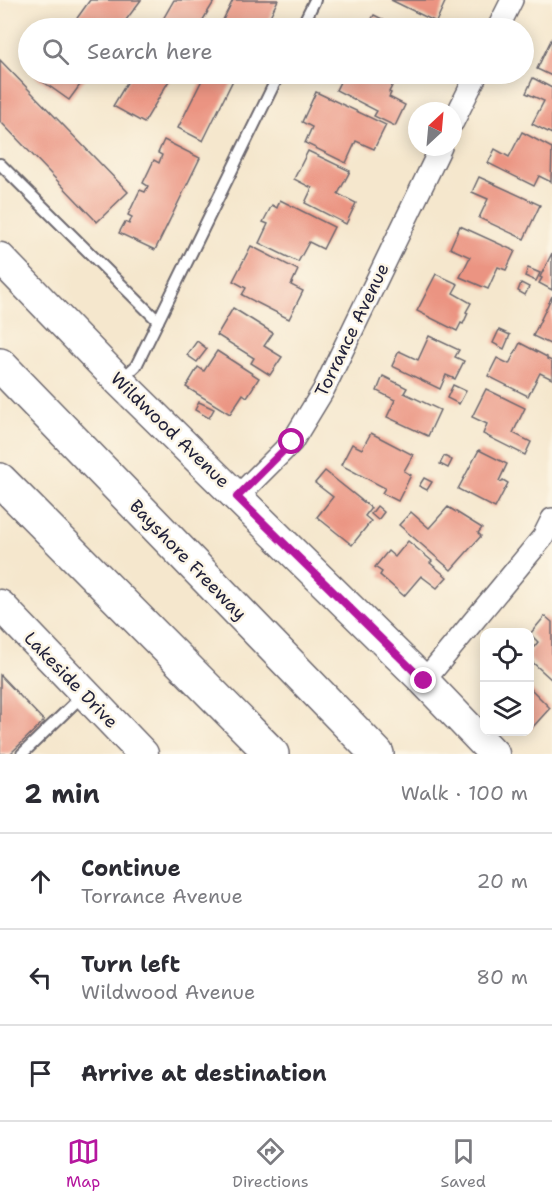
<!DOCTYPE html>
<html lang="en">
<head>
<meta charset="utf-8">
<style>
	:root { --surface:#fff; --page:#f2f2f3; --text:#2b2b33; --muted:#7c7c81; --line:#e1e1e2; --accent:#b5179e }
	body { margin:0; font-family:"Shantell Sans",sans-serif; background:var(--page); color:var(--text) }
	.controls { position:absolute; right:18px; bottom:18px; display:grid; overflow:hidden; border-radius:12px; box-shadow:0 3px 15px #0003 }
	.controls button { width:54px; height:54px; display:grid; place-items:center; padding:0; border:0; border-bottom:2px solid var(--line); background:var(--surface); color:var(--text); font:30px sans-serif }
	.compass { position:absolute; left:408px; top:102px; width:54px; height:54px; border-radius:50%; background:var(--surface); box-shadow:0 3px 15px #0003; rotate:26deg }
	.stop { position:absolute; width:18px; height:18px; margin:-14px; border:4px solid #b5179e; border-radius:50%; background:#fff }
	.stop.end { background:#b5179e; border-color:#fff; box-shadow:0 2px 6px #0008 }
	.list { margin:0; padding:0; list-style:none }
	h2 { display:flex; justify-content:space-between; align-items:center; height:78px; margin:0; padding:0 24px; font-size:26px }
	h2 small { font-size:20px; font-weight:400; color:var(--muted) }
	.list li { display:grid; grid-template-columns:39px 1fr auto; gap:18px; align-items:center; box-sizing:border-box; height:96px; padding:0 24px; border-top:2px solid var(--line) }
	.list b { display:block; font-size:22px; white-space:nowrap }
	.list p { margin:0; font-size:20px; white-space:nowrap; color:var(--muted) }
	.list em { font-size:20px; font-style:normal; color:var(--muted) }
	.icon { flex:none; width:33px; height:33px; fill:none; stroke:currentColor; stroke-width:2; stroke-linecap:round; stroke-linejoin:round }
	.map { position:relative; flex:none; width:552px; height:754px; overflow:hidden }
	.search { position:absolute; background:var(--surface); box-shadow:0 3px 15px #0003; left:18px; right:18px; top:18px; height:66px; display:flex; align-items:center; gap:15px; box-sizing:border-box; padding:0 21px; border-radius:33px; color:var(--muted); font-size:22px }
	.sheet { height:366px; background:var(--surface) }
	nav { display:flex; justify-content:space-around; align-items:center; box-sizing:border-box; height:84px; border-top:2px solid var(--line); background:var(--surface); font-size:16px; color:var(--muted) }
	nav a { display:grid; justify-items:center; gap:3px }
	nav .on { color:var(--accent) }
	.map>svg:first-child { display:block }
</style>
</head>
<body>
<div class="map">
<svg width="552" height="754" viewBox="0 0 552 754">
	<rect width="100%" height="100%" fill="#fcf5e5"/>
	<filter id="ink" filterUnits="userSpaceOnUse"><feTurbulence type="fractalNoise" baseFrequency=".0167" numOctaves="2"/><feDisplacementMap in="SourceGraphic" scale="12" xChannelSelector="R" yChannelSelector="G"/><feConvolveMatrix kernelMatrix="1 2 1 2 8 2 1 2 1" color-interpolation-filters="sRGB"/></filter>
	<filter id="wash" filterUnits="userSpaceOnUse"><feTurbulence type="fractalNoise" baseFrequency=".008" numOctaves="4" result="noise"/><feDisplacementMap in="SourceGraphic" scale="24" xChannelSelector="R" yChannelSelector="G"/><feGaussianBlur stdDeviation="1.35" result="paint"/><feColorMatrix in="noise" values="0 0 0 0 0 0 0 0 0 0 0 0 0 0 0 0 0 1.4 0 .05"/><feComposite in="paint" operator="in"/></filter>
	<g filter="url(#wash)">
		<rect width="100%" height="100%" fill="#f5e7cd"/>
		<g id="blocks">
			<!-- building -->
			<g fill="#eb9482">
				<polygon points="90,0 141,0 120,28 70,28"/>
				<polygon points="174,0 215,0 198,28 158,28"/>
				<polygon points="233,0 278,0 264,28 240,28 223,20"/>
				<polygon points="391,0 446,0 436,22"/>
				<polygon points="374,15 400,28 367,28"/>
				<polygon points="552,38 552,76 537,69"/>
				<polygon points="0,60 128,192 97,222 0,121"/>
				<polygon points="37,74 88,74 69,100 35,76"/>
				<polygon points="132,74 173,74 144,123 113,106"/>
				<polygon points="205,74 236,74 203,141 178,128"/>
				<polygon points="344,74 373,74 393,84 389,92 391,93 389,97 405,105 395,126 374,116 377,111 336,90"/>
				<polygon points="533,78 552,88 552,134 532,124 544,101 526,93"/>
				<polygon points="316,92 386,125 374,149 356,141 346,163 305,143 312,127 302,122"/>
				<polygon points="522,132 552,148 551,182 539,176 534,186 488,163 495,149 509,157"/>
				<polygon points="164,140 200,158 155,250 119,233 125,222 129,224 132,217 128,215 140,190 145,192 148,186 143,183 154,160 159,163 162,155 158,153"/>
				<polygon points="308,151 350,171 338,194 356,203 346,224 305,203 312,188 294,179"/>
				<polygon points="479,177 540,205 524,239 479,218 488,199 472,192"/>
				<polygon points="280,200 334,227 323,249 309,242 298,262 259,243 268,224 263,222 272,205 277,208"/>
				<polygon points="460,226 515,251 506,270 498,267 488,289 460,277 470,257 450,248"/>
				<polygon points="251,246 298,270 291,285 303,291 289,319 242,295 246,288 233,281"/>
				<polygon points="552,253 552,290 539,283 542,278 540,277"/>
				<polygon points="528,268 540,273 536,281 525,276"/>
				<polygon points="436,274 458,284 453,293 471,303 466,312 468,313 463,324 461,323 457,331 417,311"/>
				<polygon points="521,283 529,287 525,295 518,291"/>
				<polygon points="552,296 552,345 533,336"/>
				<polygon points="233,308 273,333 264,346 282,357 270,375 251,363 254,358 217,335"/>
				<polygon points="499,330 510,335 504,349 493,343"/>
				<polygon points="429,336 459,350 455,357 464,361 455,379 446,375 440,389 392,366 399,351 418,360"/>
				<polygon points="197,341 207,349 197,362 187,355"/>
				<polygon points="520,343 547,357 547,359 552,361 552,379 540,373 528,396 488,376 497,358 509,364"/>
				<polygon points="217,351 259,378 247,397 243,394 230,414 186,387 198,367 204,371"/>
				<polygon points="383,376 407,388 404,393 440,410 428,436 387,417 395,400 377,391"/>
				<polygon points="453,385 466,391 459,404 447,398"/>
				<polygon points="486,389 525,408 513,433 531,442 525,455 483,434 487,424 472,417"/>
				<polygon points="199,402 214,409 209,418 195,410"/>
				<polygon points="371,433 413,455 404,471 411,475 398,501 382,493 385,488 341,465 352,444 362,449"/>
				<polygon points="479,450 507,464 499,481 501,482 503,480 508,483 495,508 458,489"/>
				<polygon points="444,456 452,460 448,468 440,464"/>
				<polygon points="325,471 371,508 365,516 371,521 352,545 317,517 333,497 315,483"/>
				<polygon points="424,478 432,482 427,490 419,486"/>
				<polygon points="377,506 384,512 378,520 371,514"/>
				<polygon points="448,507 482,528 478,533 481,536 451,570 399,525 411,512 429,528"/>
				<polygon points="408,541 432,561 430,563 447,577 437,588 421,576 404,596 380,575 382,572 375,567 388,551 395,557"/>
				<polygon points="545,616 552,622 552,680 530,660 530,652 538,642 530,634"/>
				<polygon points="0,675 44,721 10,754 0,754"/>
				<polygon points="530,688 550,708 530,730"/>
			</g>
		</g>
	</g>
	<g filter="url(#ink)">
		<use href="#blocks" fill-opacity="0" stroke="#6c676e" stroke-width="1.5"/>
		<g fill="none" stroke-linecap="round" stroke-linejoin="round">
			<defs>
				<g id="lane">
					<polyline points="301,28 315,0"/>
					<polyline points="0,164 158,321"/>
					<polyline points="120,381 136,366 279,74"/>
					<polyline points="22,754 84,694"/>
				</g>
				<g id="street">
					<polyline points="498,28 512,0"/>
					<polyline points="453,122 477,74"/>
					<polyline points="237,497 292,442 323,391 441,147"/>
					<polyline points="424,681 543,537 552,519"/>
				</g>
				<g id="secondary">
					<polyline points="0,258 120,382 424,681 494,754"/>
					<polyline points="0,605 143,754"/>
				</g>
				<g id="highway">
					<polyline points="0,365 377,754"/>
					<polyline points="0,480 272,754"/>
				</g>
			</defs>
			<!-- lane casing -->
			<use href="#lane" stroke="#6c676e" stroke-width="14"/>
			<!-- street casing -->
			<use href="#street" stroke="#6c676e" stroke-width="24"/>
			<!-- secondary casing -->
			<use href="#secondary" stroke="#6c676e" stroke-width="33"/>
			<!-- highway casing -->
			<use href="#highway" stroke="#6c676e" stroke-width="36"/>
			<!-- lane -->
			<use href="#lane" stroke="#fff" stroke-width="10"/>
			<!-- street -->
			<use href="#street" stroke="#fff" stroke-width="21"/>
			<!-- secondary -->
			<use href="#secondary" stroke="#fff" stroke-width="30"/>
			<!-- highway -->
			<use href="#highway" stroke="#fff" stroke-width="33"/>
		</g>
	</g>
	<g fill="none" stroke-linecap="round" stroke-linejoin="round" filter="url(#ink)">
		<!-- route -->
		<polyline stroke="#b5179e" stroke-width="8" points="292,442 237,497 424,681"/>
	</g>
	<g text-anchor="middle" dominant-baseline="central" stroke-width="5" stroke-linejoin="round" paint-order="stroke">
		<!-- street labels -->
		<g font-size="18" fill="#22223b" stroke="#fcf5e5">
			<text transform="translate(352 330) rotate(-64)">Torrance Avenue</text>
			<text transform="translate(170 430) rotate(44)">Wildwood Avenue</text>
			<text transform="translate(188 560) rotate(46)">Bayshore Freeway</text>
			<text transform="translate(71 680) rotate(46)">Lakeside Drive</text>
		</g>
	</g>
</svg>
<div class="controls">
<button><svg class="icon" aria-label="locate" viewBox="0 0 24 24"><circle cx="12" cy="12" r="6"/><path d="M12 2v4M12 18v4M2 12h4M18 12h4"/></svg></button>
<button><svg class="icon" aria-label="layers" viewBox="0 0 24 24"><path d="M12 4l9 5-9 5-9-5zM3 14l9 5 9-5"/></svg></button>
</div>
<svg class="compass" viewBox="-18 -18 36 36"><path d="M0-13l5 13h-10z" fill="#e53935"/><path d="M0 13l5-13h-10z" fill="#7c7c81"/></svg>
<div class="stop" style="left:292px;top:442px"></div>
<div class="stop end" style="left:424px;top:681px"></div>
<div class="search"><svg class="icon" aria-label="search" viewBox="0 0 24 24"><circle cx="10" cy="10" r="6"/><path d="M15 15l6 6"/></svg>Search here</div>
</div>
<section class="sheet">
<h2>2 min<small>Walk · 100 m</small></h2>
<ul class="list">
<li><svg class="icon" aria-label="ahead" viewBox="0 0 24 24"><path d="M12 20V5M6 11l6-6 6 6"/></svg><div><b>Continue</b><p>Torrance Avenue</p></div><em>20 m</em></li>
<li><svg class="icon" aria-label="left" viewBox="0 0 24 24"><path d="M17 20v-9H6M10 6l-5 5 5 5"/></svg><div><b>Turn left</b><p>Wildwood Avenue</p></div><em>80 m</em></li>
<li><svg class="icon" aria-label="arrive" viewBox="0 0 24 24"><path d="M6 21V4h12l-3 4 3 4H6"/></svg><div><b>Arrive at destination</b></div></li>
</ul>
</section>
<nav>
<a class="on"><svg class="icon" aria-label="map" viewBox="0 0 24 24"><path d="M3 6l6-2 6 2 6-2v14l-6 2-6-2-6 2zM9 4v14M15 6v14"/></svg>Map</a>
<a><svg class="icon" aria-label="directions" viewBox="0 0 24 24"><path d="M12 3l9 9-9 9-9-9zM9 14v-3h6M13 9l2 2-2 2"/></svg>Directions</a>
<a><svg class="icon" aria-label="saved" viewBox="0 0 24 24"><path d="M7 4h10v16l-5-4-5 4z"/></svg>Saved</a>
</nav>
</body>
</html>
